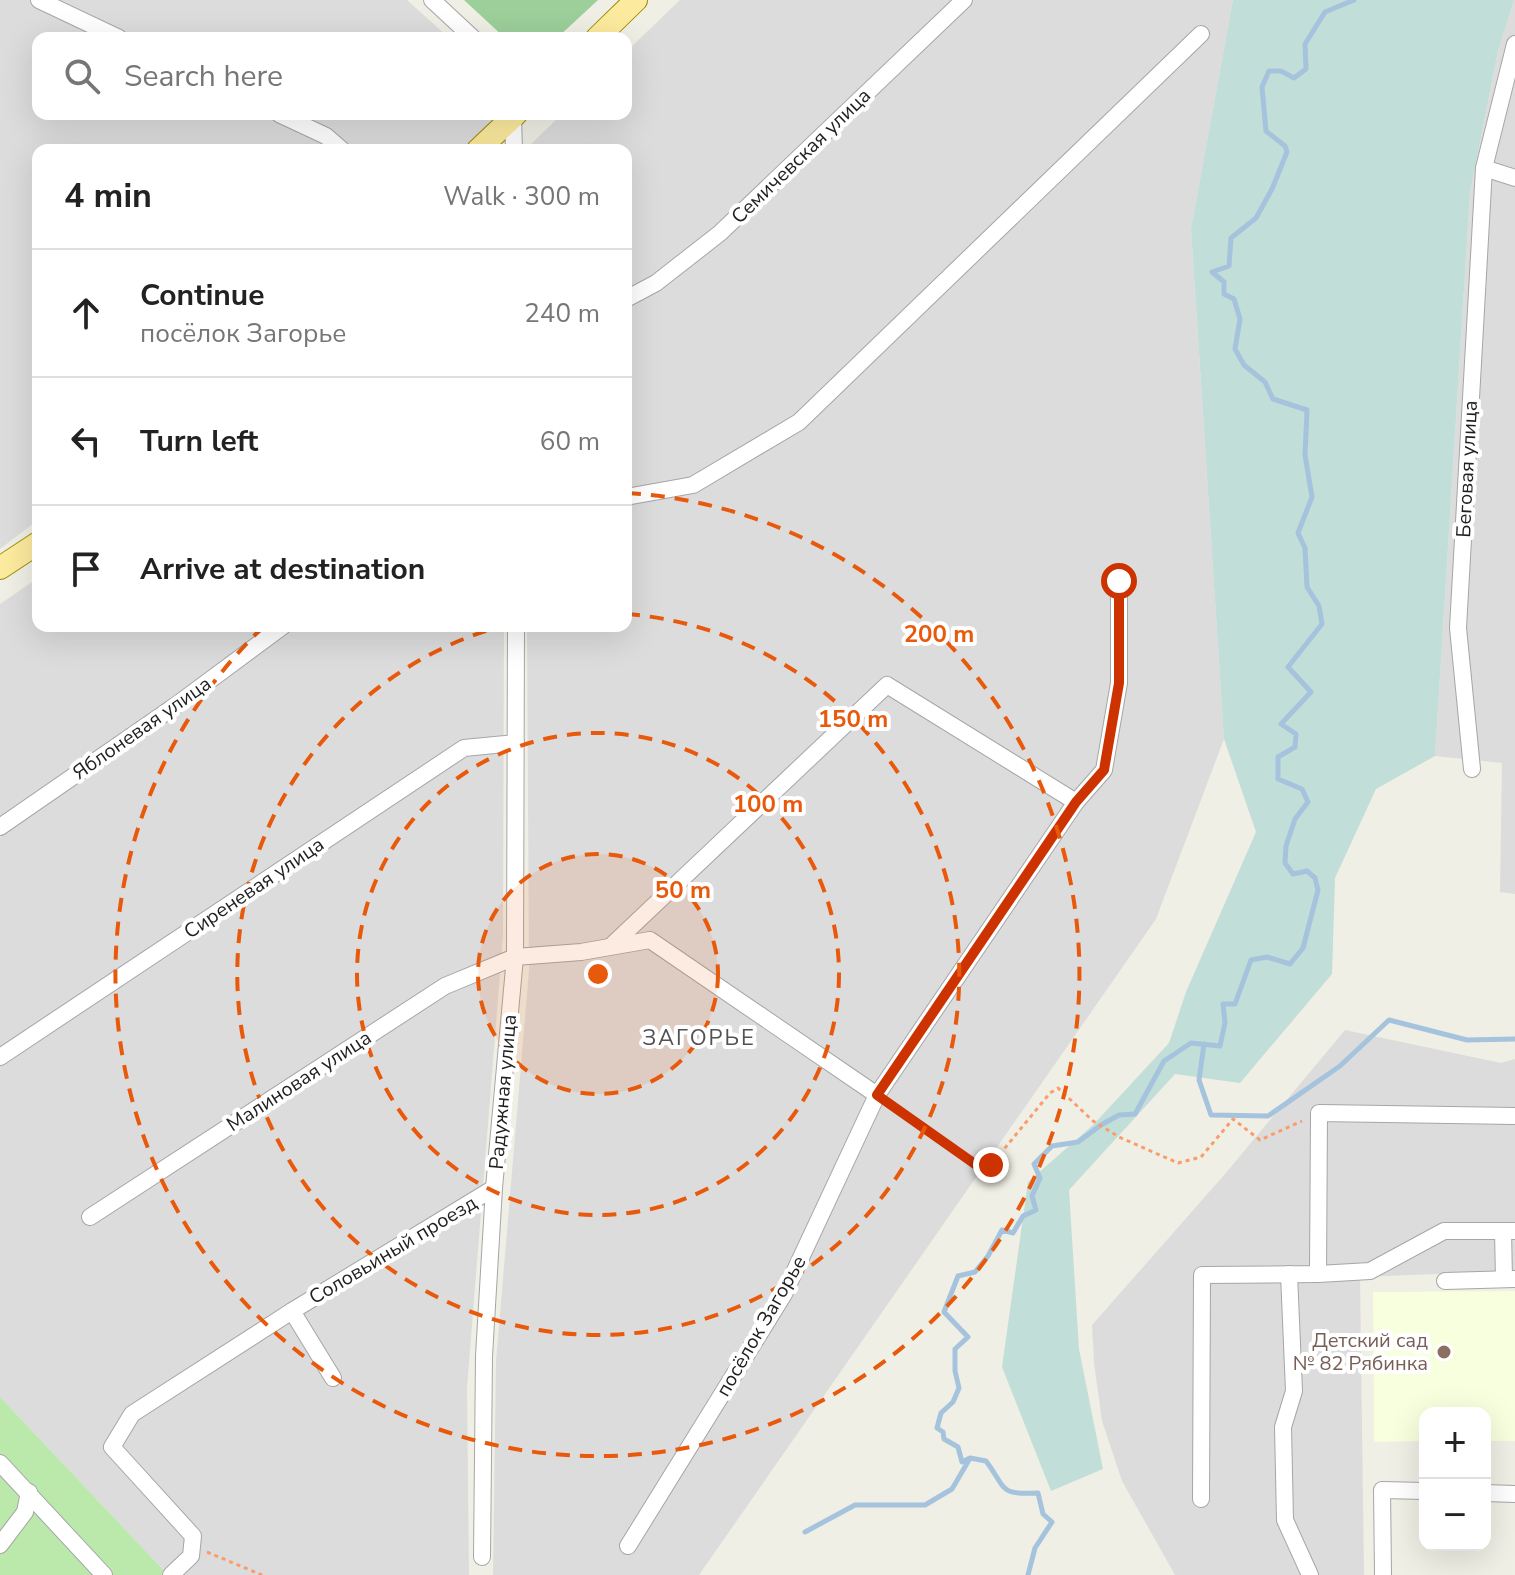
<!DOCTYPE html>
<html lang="en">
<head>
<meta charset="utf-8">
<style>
	:root { --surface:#fff; --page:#f6f6f6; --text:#222; --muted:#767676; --line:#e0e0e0 }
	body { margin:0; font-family:"Nunito Sans",sans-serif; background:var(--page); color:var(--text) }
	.controls { position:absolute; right:24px; bottom:24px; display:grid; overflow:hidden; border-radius:16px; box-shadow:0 8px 32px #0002 }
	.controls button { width:72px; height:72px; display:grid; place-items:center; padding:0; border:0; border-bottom:2px solid var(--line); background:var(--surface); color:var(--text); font:40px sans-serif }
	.stop { position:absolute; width:24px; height:24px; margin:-18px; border:6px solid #cd3300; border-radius:50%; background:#fff }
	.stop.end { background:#cd3300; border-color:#fff; box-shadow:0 2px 8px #0008 }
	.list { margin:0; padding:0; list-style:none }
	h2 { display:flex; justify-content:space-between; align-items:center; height:104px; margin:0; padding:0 32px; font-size:34px }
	h2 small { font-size:26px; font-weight:400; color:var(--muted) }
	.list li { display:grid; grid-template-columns:52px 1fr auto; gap:24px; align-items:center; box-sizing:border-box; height:128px; padding:0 32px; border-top:2px solid var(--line) }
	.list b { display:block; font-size:30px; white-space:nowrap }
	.list p { margin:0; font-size:26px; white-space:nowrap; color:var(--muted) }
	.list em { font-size:26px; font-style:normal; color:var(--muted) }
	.icon { flex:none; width:44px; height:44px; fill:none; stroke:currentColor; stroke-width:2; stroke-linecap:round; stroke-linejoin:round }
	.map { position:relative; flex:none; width:1515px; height:1575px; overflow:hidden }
	.search { position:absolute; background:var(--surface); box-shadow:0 8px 32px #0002; left:32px; top:32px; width:600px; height:88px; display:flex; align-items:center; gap:20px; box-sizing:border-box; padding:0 28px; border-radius:16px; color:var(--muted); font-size:30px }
	.panel { position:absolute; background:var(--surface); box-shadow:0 8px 32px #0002; left:32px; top:144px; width:600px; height:488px; border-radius:16px }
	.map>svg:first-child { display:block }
</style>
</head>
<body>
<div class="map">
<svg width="1515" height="1575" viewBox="0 0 1515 1575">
	<rect width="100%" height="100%" fill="#efefe5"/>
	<!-- residential -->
	<g fill="#dddcdc">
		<polygon points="0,0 407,0 449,38 38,38 38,114 506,114 467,150 38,150 38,520 0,549"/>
		<polygon points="680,0 1233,0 1191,230 1224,739 1156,919 699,1575 493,1575 496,1361 529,971 527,626 626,626 626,150 528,150 528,147 562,114 626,114 626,52"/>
		<polygon points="1514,0 1515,0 1515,894 1500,892 1502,763 1435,756 1470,193 1498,51"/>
		<polygon points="38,578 38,626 504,626 503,936 467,1388 469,1575 168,1575 0,1397 0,604"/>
		<polygon points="1345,1030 1501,1063 1515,1059 1515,1271 1360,1277 1364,1575 1175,1575 1122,1481 1102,1421 1094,1363 1092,1325 1225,1174"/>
	</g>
	<!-- education -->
	<polygon fill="#f7ffde" points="1515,1291 1515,1441 1485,1441 1485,1413 1425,1413 1425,1441 1374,1442 1373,1292"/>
	<!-- grass -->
	<polygon fill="#bae9ab" points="0,1397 168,1575 0,1575"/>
	<!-- forest -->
	<polygon fill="#9ccf9a" points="464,0 598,0 557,38 505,38"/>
	<!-- wetland -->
	<polygon fill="#c2ded8" points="1233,0 1514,0 1498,51 1470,193 1435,756 1376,789 1335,878 1332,974 1240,1083 1175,1074 1069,1190 1079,1349 1103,1469 1051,1491 1002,1367 1028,1182 1093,1125 1169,1043 1186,992 1256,832 1224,739 1191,229"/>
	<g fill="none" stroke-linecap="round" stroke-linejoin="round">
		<!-- stream -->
		<g stroke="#a5c3dd" stroke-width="5">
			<polyline points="1204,1044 1199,1080 1211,1115 1268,1116 1340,1066 1389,1020 1467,1040 1515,1039"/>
			<polyline points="805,1532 855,1505 925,1505 952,1489 969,1460"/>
			<path d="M1028,1575L1035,1548L1052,1522L1043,1514L1038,1493C998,1495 1007,1489 986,1461L970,1458L962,1462L958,1447L944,1439L943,1432L937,1428L941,1413L953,1402L959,1388L955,1371V1349L968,1337L944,1312L958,1276L975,1272L988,1256L1002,1230L1013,1233L1023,1216L1036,1210L1032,1196L1040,1178L1034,1164L1052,1146L1078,1142L1101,1125L1119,1115L1135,1114L1164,1061L1191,1043L1220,1046L1225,1023L1223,1004H1235L1251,960L1267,957L1290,964L1303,948L1318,890L1315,878L1307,871L1293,874L1285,863L1286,846L1295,819L1308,802L1302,789L1278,779V757L1295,747L1296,734L1281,724L1311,692L1288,667L1322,624L1319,606L1307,587L1305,548L1298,533L1312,497L1305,455L1307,410L1273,399L1265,382L1244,365L1235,349L1240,319L1234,299L1224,294V282L1212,272L1229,266L1231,238L1256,218L1272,189L1287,152L1285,146L1266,131L1262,87L1269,71H1281L1294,78L1306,69L1305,44L1325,12L1354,0"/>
		</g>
		<defs>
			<g id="minor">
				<polyline points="39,0 119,38"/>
				<polyline points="432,0 473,38"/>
				<polyline points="279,114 326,136 342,150"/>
				<polyline points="513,117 514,150"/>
				<polyline points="1484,168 1515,44"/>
				<polyline points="626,299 656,283 720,233 964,0"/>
				<polyline points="626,497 693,485 799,422 1201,34"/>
				<polyline points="1472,769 1458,628 1484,168 1515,178"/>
				<polyline points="0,827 175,706 283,626"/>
				<polyline points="611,946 887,685 1076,802"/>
				<polyline points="0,1057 464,748 516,743"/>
				<polyline points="90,1217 445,986 515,957 581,952 650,940 877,1095 1076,802 1104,770 1119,683 1119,581"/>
				<polyline points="1503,1231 1504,1279"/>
				<polyline points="1289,1274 1294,1391 1283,1427 1285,1520 1310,1575"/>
				<polyline points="1318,1274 1319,1113 1515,1116"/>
				<polyline points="1445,1281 1515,1279"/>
				<polyline points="292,1311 333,1378"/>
				<polyline points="0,1463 104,1575"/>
				<polyline points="1485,1493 1515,1494"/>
				<polyline points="1201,1499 1202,1275 1318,1274 1370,1271 1444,1231 1515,1231"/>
				<polyline points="0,1545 25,1512 29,1492"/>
				<polyline points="628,1546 784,1294 877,1095"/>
				<polyline points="482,1557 484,1356 494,1188 515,957 516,626"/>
				<polyline points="171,1575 191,1556 193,1536 112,1447 132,1414 292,1311 494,1188"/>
				<polyline points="1383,1575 1382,1490 1425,1491"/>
			</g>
			<g id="major">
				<polyline points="597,38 636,0"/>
				<polyline points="478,150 516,114"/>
				<polyline points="0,568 38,543"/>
			</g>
		</defs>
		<!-- minor casing -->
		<use href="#minor" stroke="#a6a6a6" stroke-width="18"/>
		<!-- major casing -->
		<use href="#major" stroke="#998c00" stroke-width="24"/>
		<!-- path -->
		<g stroke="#f99d6c" stroke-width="3" stroke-dasharray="4 4" stroke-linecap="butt">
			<polyline points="890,1104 982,1169 991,1165 1050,1093 1058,1088 1093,1121 1119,1137 1178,1163 1201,1157 1233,1119 1260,1140 1302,1121"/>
			<polyline points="207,1552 262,1575"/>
		</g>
		<!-- minor -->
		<use href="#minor" stroke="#fff" stroke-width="16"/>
		<!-- major -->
		<use href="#major" stroke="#fcea9e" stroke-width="22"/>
	</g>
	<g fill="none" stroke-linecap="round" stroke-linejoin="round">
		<!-- route -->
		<polyline stroke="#cd3300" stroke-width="10" points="991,1165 982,1169 877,1095 1076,802 1104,770 1119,683 1119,581"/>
	</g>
	<!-- distance rings -->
	<circle cx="598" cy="974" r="120" fill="#e8590c" fill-opacity=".12"/>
	<g fill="none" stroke="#e8590c" stroke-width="4" stroke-dasharray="14 10">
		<circle cx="598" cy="974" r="120"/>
		<circle cx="598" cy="974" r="241"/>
		<path d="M626 614A361 361 0 1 1 502 626"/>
		<path d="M627 493A482 482 0 1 1 263 627"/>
	</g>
	<!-- markers -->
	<circle fill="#8d6e63" stroke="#fff" stroke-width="3" cx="1444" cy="1352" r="8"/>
	<g text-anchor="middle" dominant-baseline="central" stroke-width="8" stroke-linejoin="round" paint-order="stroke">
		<!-- street labels -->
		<g font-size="20" fill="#1f1f1f" stroke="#fff">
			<text transform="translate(801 156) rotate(-44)">Семичевская улица</text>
			<text transform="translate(1467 469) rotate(-87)">Беговая улица</text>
			<text transform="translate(142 728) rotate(-35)">Яблоневая улица</text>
			<text transform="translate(254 888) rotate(-34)">Сиреневая улица</text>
			<text transform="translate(299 1081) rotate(-33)">Малиновая улица</text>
			<text transform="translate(503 1092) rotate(-85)">Радужная улица</text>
			<text transform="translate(393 1250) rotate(-31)">Соловьиный проезд</text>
			<text transform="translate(761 1326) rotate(-60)">посёлок Загорье</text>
		</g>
		<!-- education labels -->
		<g font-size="20" fill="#785e54" stroke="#fff" text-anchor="end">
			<text x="1428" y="1340">Детский сад<tspan x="1428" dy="23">№ 82 Рябинка</tspan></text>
		</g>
		<!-- neighbourhood labels -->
		<g font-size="22" letter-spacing="2" fill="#525252" stroke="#fff">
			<text x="699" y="1038">ЗАГОРЬЕ</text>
		</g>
	</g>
	<circle cx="598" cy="974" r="12" fill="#e8590c" stroke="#fff" stroke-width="4"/>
	<g font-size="24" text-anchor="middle" font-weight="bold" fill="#e8590c" stroke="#fff" stroke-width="8" stroke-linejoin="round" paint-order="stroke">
		<text x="939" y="642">200 m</text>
		<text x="853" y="727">150 m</text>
		<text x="768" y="812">100 m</text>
		<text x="683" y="898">50 m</text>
	</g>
</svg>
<div class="controls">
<button>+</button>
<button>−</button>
</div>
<div class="stop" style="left:1119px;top:581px"></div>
<div class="stop end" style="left:991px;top:1165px"></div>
<div class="search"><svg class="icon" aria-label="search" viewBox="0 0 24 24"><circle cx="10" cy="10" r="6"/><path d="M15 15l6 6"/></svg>Search here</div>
<section class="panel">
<h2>4 min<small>Walk · 300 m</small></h2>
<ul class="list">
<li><svg class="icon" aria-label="ahead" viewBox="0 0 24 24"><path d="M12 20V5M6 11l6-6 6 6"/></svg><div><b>Continue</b><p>посёлок Загорье</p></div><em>240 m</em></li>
<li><svg class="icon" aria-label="left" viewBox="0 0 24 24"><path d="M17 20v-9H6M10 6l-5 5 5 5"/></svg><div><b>Turn left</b></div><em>60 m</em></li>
<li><svg class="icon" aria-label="arrive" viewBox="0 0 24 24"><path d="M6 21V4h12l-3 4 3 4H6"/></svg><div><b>Arrive at destination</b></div></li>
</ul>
</section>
</div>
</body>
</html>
